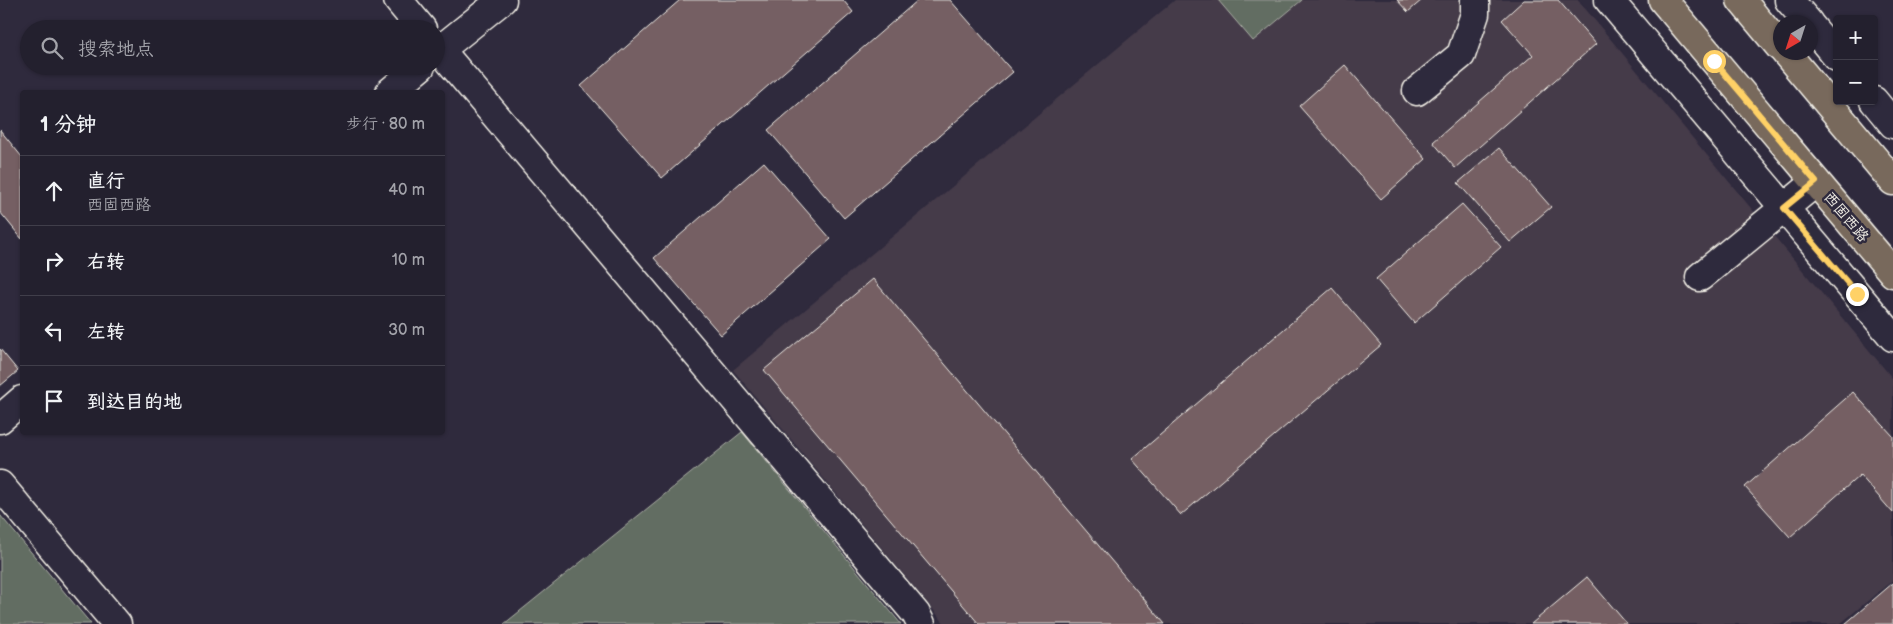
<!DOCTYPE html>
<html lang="zh">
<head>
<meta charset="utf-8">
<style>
	:root { --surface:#23202e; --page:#2f2d3a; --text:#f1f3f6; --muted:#a3a3aa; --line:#403e4a }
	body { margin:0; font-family:"Balsamiq Sans","LXGW WenKai TC",sans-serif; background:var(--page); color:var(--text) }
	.controls { position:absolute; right:15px; top:15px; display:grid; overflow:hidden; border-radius:5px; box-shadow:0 1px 4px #0004 }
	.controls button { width:45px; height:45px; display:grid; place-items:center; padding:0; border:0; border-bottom:1px solid var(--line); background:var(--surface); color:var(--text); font:25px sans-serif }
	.compass { position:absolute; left:1773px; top:15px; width:45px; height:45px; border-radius:50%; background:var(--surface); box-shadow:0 1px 4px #0004; rotate:219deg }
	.stop { position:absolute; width:15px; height:15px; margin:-11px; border:4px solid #ffd166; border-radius:50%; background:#fff }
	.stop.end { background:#ffd166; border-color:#fff; box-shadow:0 1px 5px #0008 }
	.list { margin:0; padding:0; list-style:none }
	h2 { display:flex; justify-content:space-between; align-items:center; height:65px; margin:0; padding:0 20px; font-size:21px }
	h2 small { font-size:16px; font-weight:400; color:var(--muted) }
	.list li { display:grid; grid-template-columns:32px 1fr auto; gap:15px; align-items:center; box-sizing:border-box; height:70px; padding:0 20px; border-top:1px solid var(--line) }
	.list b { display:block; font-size:19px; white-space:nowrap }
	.list p { margin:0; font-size:16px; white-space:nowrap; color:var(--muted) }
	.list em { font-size:16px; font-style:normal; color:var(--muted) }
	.icon { flex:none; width:28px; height:28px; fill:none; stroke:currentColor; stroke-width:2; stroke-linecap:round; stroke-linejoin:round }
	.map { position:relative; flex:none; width:1893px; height:624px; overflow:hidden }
	.search { position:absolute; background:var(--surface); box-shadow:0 1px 4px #0004; left:20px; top:20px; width:425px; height:55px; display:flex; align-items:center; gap:12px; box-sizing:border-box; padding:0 18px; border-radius:28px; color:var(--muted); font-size:19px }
	.panel { position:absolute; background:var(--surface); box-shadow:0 1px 4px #0004; left:20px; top:90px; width:425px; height:345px; border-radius:5px }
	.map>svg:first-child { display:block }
</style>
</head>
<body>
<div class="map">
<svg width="1893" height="624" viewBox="0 0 1893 624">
	<rect width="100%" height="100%" fill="#2f2a3d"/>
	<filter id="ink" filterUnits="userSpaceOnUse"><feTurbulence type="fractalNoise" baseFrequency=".02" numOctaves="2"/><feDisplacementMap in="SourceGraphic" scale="10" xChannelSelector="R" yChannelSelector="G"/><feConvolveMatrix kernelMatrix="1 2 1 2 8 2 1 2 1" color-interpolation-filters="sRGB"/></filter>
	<g filter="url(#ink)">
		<!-- built -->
		<polygon fill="#443a49" points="1175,0 1578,0 1893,379 1893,580 1840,624 945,624 733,370"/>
		<!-- green -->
		<g fill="#626d62" stroke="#abafa5">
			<polygon points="1218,0 1302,0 1253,41"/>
			<polygon points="742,432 901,624 504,624"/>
			<polygon points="0,515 91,624 0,624"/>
		</g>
		<!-- building -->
		<g fill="#755e64" stroke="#f4f1e8">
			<polygon points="680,0 843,0 853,12 662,178 581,86"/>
			<polygon points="918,0 950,0 1013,72 844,218 768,130"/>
			<polygon points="1397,0 1422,0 1408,12"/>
			<polygon points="1524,0 1558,0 1596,44 1455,168 1433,142 1533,55 1502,20"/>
			<polygon points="1345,65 1426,159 1381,199 1299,106"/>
			<polygon points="0,130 22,157 22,239 0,212"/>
			<polygon points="1499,148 1551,207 1510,242 1458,183"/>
			<polygon points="764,162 831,239 721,335 654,258"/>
			<polygon points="1462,204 1501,247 1414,323 1376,279"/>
			<polygon points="873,279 1165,624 979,624 764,370"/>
			<polygon points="1332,288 1381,345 1181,515 1132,459"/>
			<polygon points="0,349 18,371 0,386"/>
			<polygon points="1853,392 1893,436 1893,513 1860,475 1790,537 1745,487"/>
			<polygon points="1587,577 1627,624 1531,624"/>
			<polygon points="1893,583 1893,624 1845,624"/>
		</g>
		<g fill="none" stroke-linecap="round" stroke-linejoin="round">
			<defs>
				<g id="minor">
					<polyline points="398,0 422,29"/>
					<polyline points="1609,0 1893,337"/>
					<polyline points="1789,0 1808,22"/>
					<polyline points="1810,25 1837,57"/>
					<polyline points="436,45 916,614 921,624"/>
					<polyline points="436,53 502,0"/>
					<polyline points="1417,91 1461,55 1475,14 1475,0"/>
					<polyline points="390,92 421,66"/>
					<polyline points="1874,101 1893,124"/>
					<polyline points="1700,277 1816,182"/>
					<polyline points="0,419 22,400"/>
					<polyline points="0,485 117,624"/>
				</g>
				<g id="major">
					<polyline points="1663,0 1893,273"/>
					<polyline points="1741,0 1780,47"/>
					<polyline points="1785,52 1893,181"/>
				</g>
			</defs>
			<!-- minor casing -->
			<use href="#minor" stroke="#f4f1e8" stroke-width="31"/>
			<!-- major casing -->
			<use href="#major" stroke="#f4f1e8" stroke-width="31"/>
			<!-- minor -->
			<use href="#minor" stroke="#2f2a3d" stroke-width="28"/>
			<!-- major -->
			<use href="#major" stroke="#78695c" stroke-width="28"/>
		</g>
	</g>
	<g fill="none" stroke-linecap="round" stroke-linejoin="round" filter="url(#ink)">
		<!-- route -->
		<polyline stroke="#ffd166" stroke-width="6" points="1714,61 1816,182 1784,208 1857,294"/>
	</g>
	<g text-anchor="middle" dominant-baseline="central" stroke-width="5" stroke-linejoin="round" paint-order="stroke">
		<!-- street labels -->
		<g font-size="15" fill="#f4f1e8" stroke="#2f2a3d">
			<text transform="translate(1846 217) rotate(50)">西固西路</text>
		</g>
	</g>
</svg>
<div class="controls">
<button>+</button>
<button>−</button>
</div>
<svg class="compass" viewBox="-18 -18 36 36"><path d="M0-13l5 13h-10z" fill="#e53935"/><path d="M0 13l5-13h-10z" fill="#a3a3aa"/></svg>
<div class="stop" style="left:1714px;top:61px"></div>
<div class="stop end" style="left:1857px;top:294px"></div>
<div class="search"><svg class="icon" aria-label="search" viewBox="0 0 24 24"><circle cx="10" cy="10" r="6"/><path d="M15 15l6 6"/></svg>搜索地点</div>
<section class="panel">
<h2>1 分钟<small>步行 · 80 m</small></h2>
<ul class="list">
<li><svg class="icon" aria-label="ahead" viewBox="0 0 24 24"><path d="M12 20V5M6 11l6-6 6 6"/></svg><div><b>直行</b><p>西固西路</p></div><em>40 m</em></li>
<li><svg class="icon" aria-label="right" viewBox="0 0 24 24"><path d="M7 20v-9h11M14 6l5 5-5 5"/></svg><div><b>右转</b></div><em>10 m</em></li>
<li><svg class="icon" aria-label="left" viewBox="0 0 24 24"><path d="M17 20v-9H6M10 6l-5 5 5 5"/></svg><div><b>左转</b></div><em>30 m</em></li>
<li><svg class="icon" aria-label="arrive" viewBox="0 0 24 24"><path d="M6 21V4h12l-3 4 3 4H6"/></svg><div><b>到达目的地</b></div></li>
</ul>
</section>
</div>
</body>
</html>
